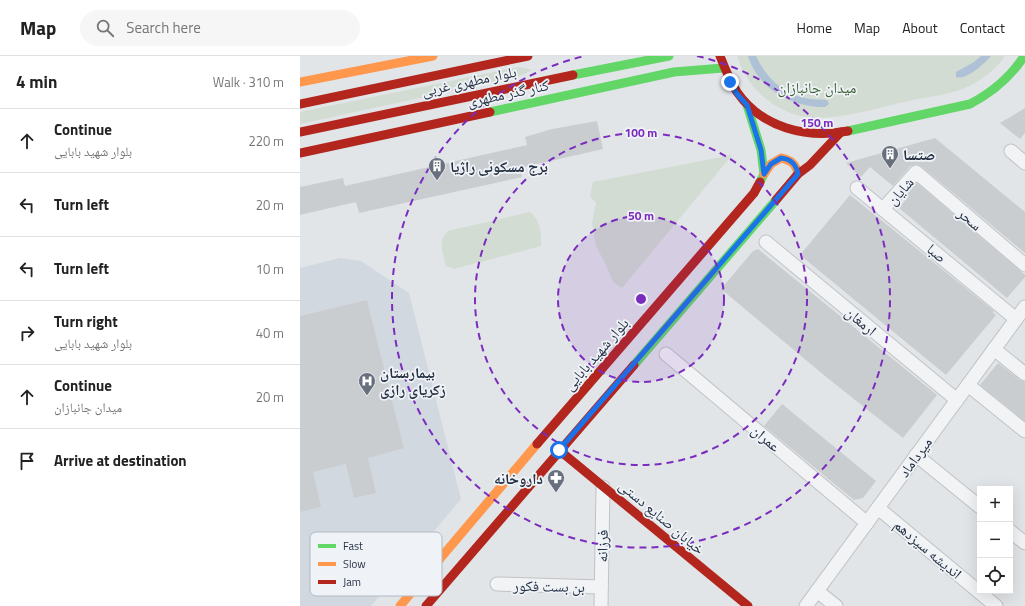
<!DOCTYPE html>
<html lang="en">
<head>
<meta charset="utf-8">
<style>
	:root { --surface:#fff; --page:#f6f6f6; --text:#222; --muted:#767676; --line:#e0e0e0 }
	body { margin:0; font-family:"Titillium Web","Noto Naskh Arabic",sans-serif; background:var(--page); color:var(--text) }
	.controls { position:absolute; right:12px; bottom:12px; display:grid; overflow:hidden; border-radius:0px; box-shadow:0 4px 16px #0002 }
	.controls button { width:36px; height:36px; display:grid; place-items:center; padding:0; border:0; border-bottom:1px solid var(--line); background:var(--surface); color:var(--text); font:20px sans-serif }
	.stop { position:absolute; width:12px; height:12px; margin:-9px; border:3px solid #1a73e8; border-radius:50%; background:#fff }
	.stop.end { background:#1a73e8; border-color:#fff; box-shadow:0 1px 4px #0008 }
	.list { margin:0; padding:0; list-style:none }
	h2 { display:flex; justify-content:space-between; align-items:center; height:52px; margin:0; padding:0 16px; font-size:17px }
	h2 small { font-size:13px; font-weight:400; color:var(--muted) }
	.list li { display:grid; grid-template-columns:26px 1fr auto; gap:12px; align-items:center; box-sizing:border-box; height:64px; padding:0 16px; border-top:1px solid var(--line) }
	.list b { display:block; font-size:15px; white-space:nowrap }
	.list p { margin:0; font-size:13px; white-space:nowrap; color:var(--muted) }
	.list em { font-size:13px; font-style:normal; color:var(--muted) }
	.icon { flex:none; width:22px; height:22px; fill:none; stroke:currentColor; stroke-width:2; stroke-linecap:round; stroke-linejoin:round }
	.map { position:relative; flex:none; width:725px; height:550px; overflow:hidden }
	header { display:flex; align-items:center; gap:24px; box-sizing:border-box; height:56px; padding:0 20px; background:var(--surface); border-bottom:1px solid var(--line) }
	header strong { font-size:19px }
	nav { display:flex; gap:22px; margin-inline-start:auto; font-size:14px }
	.search { width:280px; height:36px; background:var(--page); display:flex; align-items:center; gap:10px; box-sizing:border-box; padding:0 14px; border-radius:22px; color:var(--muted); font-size:15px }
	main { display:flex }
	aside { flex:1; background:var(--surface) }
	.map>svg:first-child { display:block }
</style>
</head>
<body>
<header>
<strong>Map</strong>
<div class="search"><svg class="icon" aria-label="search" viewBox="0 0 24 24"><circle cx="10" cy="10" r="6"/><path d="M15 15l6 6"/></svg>Search here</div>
<nav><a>Home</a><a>Map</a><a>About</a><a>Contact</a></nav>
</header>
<main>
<aside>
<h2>4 min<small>Walk · 310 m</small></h2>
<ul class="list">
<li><svg class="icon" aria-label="ahead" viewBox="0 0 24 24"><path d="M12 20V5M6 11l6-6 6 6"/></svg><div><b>Continue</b><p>بلوار شهید بابایی</p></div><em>220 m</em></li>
<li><svg class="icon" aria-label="left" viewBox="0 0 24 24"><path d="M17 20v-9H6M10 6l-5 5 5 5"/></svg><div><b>Turn left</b></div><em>20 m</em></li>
<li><svg class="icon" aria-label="left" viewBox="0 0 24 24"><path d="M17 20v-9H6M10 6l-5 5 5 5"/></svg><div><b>Turn left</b></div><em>10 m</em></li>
<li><svg class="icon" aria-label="right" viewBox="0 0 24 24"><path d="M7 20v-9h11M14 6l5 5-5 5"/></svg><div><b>Turn right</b><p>بلوار شهید بابایی</p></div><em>40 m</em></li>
<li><svg class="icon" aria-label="ahead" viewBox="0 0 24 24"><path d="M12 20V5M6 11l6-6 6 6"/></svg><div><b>Continue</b><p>میدان جانبازان</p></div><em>20 m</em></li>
<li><svg class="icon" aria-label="arrive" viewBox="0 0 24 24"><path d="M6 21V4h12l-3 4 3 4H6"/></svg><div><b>Arrive at destination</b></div></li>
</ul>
</aside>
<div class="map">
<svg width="725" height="550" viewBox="0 0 725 550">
	<rect width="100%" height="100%" fill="#e2e5e8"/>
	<!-- built -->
	<polygon fill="#d2d8df" points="40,202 61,205 109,237 161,443 71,550 0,550 0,212"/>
	<!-- green -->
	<g fill="#d2dcd2">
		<path d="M437,0H705C696,14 680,25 665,32C647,39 627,41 608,45C578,52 530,67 500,60C470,52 446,30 437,0Z"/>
		<polygon points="218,11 233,14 217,21 0,68 0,56"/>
		<polygon points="432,99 322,232 313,226 306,209 296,190 292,167 296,147 290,140 293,126"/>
		<path d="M230,156C240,164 242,178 241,190L154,213L146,210C143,196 137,186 148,175Z"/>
	</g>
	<!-- water -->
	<g fill="#aec1d6">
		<path d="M448,0H456C466,21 481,37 505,42C512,44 520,43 527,44L529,48L525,51C492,51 459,34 448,0Z"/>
		<path d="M681,0H691C685,7 666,25 656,21V16L674,6Z"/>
	</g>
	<!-- building -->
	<g fill="#cacdd0">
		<polygon points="725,52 725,77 720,83 700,67"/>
		<polygon points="297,65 303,93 220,112 222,121 59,157 56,146 0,159 0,131 43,122 45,130 227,89 225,81 252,73"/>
		<polygon points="635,82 725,156 725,197 621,110 617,108 610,110 593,130 570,111 561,121 546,107"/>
		<polygon points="617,127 725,219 725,221 707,242 599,152 607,142 605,140"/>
		<polygon points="550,139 694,255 693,257 696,259 646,319 500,199"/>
		<polygon points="458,193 637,339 603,382 525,320 421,233 453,195"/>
		<polygon points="67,244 104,392 68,402 76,437 54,442 46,408 13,416 21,451 0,456 0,260"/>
		<polygon points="698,307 720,324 725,326 725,365 680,329"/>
		<polygon points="482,348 576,425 563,442 554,444 464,370"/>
	</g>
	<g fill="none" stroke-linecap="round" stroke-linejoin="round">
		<defs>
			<g id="street">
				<polyline points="711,95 725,107"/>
				<polyline points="557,132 716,263"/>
				<polyline points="583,153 616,116 725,209"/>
				<polyline points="466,186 657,344"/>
				<polyline points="694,293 725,318"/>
				<polyline points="366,298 567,467"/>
				<polyline points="668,329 725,375"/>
				<polyline points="616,399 680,451"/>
				<polyline points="578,452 696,550"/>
				<polyline points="710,475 725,487"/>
				<polyline points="197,528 301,531"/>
				<polyline points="517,535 536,550"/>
				<polyline points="301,550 303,431"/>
				<polyline points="506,550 725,251"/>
			</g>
		</defs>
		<!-- street casing -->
		<use href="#street" stroke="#c0c3c6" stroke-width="15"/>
		<!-- street -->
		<use href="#street" stroke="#f2f3f4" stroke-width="13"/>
		<!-- fast -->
		<g stroke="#63d668" stroke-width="9">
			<polyline points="273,19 369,0"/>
			<polyline points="447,49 461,94 464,118 460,126"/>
			<polyline points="190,56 374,16 423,12"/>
			<path d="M548,75L670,48C693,36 710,22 724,0"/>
			<polyline points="334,309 476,144"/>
		</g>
		<!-- slow -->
		<g stroke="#ff974d" stroke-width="9">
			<polyline points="0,26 133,0"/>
			<path d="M464,118L471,108L481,102C491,104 496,108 498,118"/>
			<polyline points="100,550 237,388"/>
		</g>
		<!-- jam -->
		<g stroke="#b3261e" stroke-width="9">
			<path d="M420,0C425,13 430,25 437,36C462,72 507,83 548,75"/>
			<polyline points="0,48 228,0"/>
			<polyline points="0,76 273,19"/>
			<polyline points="0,97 190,56"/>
			<polyline points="476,144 498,118 510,109 541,76"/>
			<polyline points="237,388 454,137 460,126"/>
			<polyline points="259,394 448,550"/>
			<polyline points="126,550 334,309"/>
		</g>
	</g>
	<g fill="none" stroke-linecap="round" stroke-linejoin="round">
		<!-- route -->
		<path stroke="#1a73e8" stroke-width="5" d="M259,394L498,118C496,108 491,103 481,102L471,108L464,118L461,94L447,49L437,38L430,26"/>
	</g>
	<!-- distance rings -->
	<circle cx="341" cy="243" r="83" fill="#7b2cbf" fill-opacity=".12"/>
	<g fill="none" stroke="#7b2cbf" stroke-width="2" stroke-dasharray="7 5">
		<circle cx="341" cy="243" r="83"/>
		<circle cx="341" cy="243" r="166"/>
		<path d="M397 0A249 249 0 1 1 285 0"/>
	</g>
	<!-- icons -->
	<defs>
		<symbol id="building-pin" viewBox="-11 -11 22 30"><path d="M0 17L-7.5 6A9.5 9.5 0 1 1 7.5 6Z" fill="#68707d" stroke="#eff3f7"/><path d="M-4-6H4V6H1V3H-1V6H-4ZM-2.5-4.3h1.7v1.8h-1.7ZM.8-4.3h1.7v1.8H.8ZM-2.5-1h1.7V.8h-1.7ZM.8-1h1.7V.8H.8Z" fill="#fff"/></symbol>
		<symbol id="hospital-pin" viewBox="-11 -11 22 30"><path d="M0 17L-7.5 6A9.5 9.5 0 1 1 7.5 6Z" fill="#68707d" stroke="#eff3f7"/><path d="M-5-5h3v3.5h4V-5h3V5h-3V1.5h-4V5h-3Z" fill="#fff"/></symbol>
		<symbol id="pharmacy-pin" viewBox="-11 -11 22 30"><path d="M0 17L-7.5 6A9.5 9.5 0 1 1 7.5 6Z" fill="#68707d" stroke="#eff3f7"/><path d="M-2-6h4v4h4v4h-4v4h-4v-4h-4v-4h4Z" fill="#fff"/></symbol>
	</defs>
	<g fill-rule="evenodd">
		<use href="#building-pin" x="580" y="88" width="20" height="27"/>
		<use href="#building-pin" x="127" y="100" width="20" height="27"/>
		<use href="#hospital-pin" x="57" y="315" width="20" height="27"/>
		<use href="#pharmacy-pin" x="246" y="412" width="20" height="27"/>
	</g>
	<g text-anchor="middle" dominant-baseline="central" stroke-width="3.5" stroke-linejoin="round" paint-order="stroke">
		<!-- street labels -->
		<g font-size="15" fill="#263143" stroke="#eff3f7">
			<text transform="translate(169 25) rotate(-12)">بلوار مطهری غربی</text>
			<text transform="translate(208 37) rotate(-12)">کنار گذر مطهری</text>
			<text transform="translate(600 135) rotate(-48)">شایان</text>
			<text transform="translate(670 163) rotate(40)">سحر</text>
			<text transform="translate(637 197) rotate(40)">صبا</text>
			<text transform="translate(561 265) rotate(40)">ارمغان</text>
			<text transform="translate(296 298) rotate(-49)">بلوار شهید بابایی</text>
			<text transform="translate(466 382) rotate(40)">عمران</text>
			<text transform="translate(615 401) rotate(-54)">میرداماد</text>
			<text transform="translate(362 461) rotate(40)">خیابان صنایع دستی</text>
			<text transform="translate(302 490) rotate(-89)">فرزانه</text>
			<text transform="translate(628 493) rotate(40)">اندیشه سیزدهم</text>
			<text transform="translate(249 530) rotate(1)">بن بست فكور</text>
		</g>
		<!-- park labels -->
		<g font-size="15" fill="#3b6132" stroke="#eff3f7">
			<text x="517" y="31">میدان جانبازان</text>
		</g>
		<!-- poi labels -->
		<g font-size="15" font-weight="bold" fill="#263143" stroke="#eff3f7" text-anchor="start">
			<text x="603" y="98">صتسا</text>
			<text x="150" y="110">برج مسکونی راژیا</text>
			<text x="80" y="316">بیمارستان<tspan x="80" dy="17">زکریای رازی</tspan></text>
			<text x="243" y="422" text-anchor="end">داروخانه</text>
		</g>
	</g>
	<!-- legend -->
	<rect x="10" y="476" width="132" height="64" rx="6" fill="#eff3f7" stroke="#b3b9c1" stroke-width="1"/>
	<rect x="18" y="488" width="18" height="4" fill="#63d668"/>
	<rect x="18" y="506" width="18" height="4" fill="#ff974d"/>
	<rect x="18" y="524" width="18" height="4" fill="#b3261e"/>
	<g font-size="11" fill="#263143">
		<text x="43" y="494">Fast</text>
		<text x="43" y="512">Slow</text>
		<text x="43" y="530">Jam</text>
	</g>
	<circle cx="341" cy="243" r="6" fill="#7b2cbf" stroke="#eff3f7" stroke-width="2"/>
	<g font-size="12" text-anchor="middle" font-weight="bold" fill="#7b2cbf" stroke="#eff3f7" stroke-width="3.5" stroke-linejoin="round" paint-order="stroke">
		<text x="517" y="71">150 m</text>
		<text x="341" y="81">100 m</text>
		<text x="341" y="164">50 m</text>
	</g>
</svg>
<div class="controls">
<button>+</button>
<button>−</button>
<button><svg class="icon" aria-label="locate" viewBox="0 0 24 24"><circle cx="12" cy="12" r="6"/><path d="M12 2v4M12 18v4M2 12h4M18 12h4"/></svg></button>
</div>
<div class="stop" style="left:259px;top:394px"></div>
<div class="stop end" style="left:430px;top:26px"></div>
</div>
</main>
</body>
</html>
